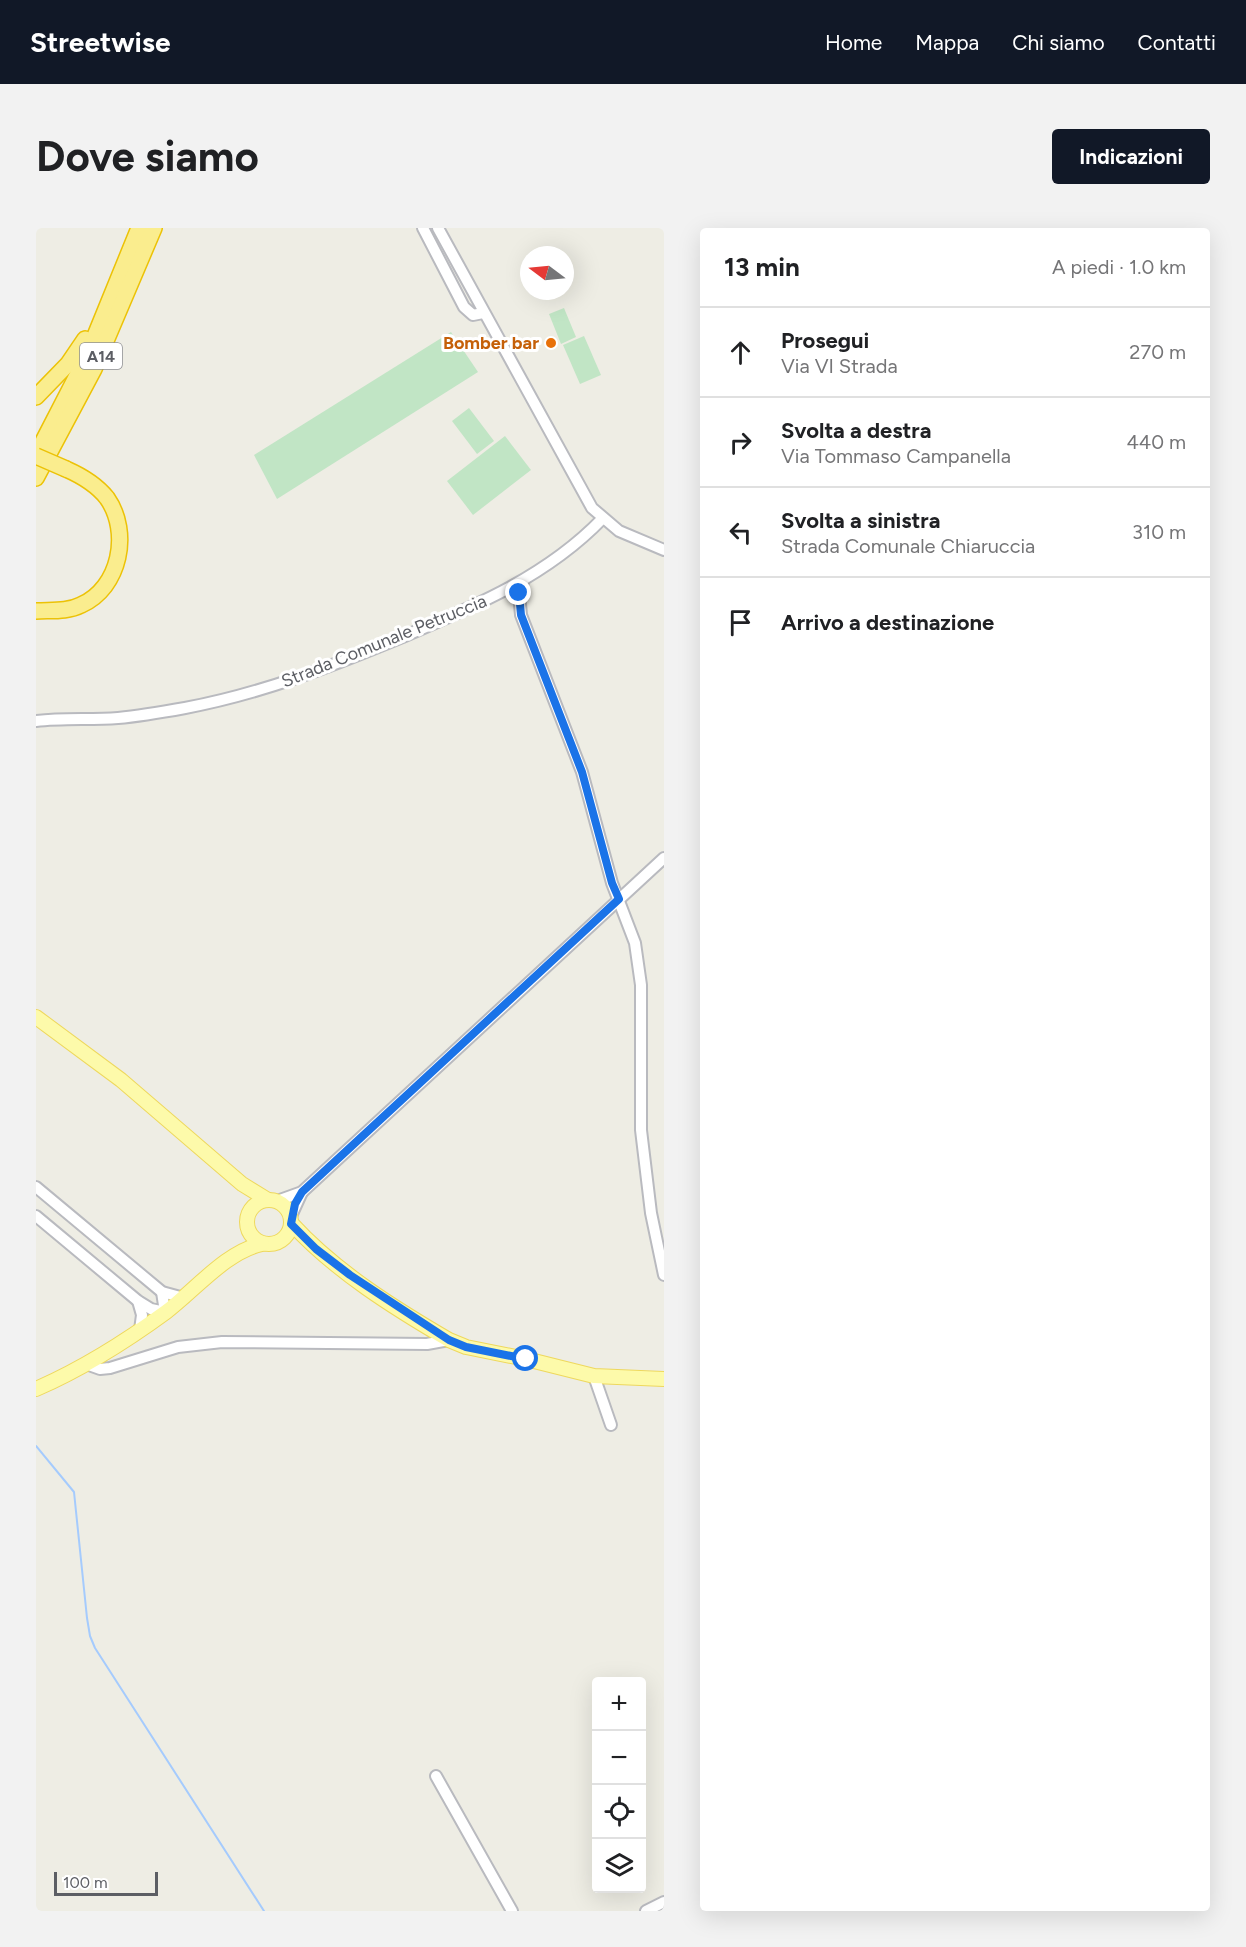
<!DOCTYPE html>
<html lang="it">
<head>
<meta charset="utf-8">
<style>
	:root { --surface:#fff; --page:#f2f2f2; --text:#202124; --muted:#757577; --line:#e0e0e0; --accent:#111827 }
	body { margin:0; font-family:Figtree,sans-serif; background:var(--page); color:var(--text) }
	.controls { position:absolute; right:18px; bottom:18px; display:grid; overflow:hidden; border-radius:6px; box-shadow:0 6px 24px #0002 }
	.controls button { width:54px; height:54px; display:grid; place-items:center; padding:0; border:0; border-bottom:2px solid var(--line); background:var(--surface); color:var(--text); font:30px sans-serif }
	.compass { position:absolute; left:484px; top:18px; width:54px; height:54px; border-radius:50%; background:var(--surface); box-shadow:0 6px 24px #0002; rotate:286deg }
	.scale { position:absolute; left:18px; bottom:15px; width:104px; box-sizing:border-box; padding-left:6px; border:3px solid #5c5e64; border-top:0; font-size:16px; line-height:21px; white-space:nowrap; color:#5c5e64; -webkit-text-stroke:4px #fff; paint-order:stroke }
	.stop { position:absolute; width:18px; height:18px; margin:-14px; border:4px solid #1a73e8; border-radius:50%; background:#fff }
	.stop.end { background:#1a73e8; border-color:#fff; box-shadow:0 2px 6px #0008 }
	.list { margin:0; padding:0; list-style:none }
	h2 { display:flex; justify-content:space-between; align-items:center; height:78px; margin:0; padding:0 24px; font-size:26px }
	h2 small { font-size:20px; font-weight:400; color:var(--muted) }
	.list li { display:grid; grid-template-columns:39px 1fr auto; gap:18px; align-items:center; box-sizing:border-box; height:90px; padding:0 24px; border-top:2px solid var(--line) }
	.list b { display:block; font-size:22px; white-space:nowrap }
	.list p { margin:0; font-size:20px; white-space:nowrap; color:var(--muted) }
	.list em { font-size:20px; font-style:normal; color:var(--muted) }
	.icon { flex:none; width:33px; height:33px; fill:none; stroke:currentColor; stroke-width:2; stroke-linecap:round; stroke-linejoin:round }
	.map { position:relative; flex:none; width:628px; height:1683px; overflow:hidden; border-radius:6px }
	header { display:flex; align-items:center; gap:36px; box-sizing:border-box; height:84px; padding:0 30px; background:var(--accent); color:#fff }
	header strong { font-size:28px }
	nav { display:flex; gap:33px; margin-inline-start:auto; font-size:21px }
	.intro { display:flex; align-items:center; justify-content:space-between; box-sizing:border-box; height:144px; padding:0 36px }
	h1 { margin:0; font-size:42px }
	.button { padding:15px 27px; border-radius:6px; background:var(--accent); color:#fff; font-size:21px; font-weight:700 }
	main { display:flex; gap:36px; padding:0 36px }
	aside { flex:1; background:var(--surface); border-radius:6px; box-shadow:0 6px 24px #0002 }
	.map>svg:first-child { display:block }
</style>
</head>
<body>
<header>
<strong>Streetwise</strong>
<nav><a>Home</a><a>Mappa</a><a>Chi siamo</a><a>Contatti</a></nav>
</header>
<div class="intro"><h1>Dove siamo</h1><a class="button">Indicazioni</a></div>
<main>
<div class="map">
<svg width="628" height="1683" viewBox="0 0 628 1683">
	<rect width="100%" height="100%" fill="#eeede4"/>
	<!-- green -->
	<g fill="#c1e5c5">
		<polygon points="528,80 540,109 525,116 513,86"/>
		<polygon points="415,104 442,144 241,271 218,227"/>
		<polygon points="548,108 565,147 544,156 527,117"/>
		<polygon points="433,180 458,213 441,226 416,193"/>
		<polygon points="469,208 495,242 437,287 411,253"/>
	</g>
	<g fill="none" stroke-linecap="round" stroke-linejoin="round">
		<!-- stream -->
		<polyline stroke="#a5cbfd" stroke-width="2" points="0,1218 38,1264 51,1390 54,1408 59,1420 228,1683"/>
		<defs>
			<g id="minor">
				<polyline points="387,0 428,79 437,87 447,85"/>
				<polyline points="402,0 556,280 583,303 628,322"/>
				<polyline points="487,354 483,365 485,387 546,544 576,655 599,715 605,757 605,902 615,985 628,1047"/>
				<path d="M0,493C27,490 55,492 82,490C104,488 127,484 149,480C224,466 294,439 364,410C437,379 510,349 566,291"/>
				<polyline points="0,959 126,1064 148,1070"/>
				<polyline points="241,973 266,964 628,630"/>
				<polyline points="0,988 102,1073 115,1081 129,1084 126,1064"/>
				<polyline points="255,988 266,964"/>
				<polyline points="102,1073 106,1087 104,1102"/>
				<polyline points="50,1136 64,1141 74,1140 142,1119 186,1114 391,1116 413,1112"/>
				<polyline points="558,1148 575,1197"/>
				<polyline points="400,1548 476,1683"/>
				<polyline points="610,1683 628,1674"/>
			</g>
			<g id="major">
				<polyline points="0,789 85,852 206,956 232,972"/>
				<circle cx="233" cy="994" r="22"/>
				<path d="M256,996C299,1043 358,1080 413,1112L430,1119L490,1131L558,1148L628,1151"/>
				<path d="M0,1161C46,1141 89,1114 130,1084C159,1062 191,1023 226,1016"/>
			</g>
			<g id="highway">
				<polyline points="0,169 32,136 49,111"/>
				<polyline points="0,227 50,130 103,0"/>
				<polyline points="0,250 58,141 118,0"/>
				<path d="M0,383C15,382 31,384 45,377C84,360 95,304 71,270C60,256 46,248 30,241"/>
			</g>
		</defs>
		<!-- minor casing -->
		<use href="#minor" stroke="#b9babf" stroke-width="14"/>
		<!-- major casing -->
		<use href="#major" stroke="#eed85d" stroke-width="16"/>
		<!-- highway casing -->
		<use href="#highway" stroke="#ecc206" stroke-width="18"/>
		<!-- minor -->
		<use href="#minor" stroke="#fff" stroke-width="10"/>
		<!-- major -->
		<use href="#major" stroke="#fdfaaa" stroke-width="14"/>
		<!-- highway -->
		<use href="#highway" stroke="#faed8e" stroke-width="15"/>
		<defs>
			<polyline id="highway-bridge" points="0,228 30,241"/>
		</defs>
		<!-- highway-bridge casing -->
		<use href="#highway-bridge" stroke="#ecc206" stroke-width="18" stroke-linecap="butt"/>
		<!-- highway-bridge -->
		<use href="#highway-bridge" stroke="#faed8e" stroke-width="15"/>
	</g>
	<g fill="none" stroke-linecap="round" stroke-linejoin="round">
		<!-- route -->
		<polyline stroke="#1a73e8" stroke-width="8" points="483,365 485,387 546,544 576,655 583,671 266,964 259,976 255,996 280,1021 314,1047 413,1112 430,1119 490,1131"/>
	</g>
	<!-- markers -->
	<circle fill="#e8710a" stroke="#fff" stroke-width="2" cx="515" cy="115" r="6"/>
	<g text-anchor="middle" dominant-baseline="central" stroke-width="6" stroke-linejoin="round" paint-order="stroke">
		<!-- shield labels -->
		<rect fill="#fff" stroke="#8d8e92" stroke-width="1.5" x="44" y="115" width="42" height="26" rx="4.5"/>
		<g font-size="16" font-weight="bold" fill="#5c5e64">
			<text x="65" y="128">A14</text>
		</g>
		<!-- food labels -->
		<g font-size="18" font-weight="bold" fill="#c56008" stroke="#fff" text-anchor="end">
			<text x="503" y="115">Bomber bar</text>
		</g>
		<!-- street labels -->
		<g font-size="18" fill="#5c5e64" stroke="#fff">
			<text transform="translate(348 413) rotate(-22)">Strada Comunale Petruccia</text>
		</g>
	</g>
</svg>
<div class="controls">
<button>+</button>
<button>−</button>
<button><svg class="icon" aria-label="locate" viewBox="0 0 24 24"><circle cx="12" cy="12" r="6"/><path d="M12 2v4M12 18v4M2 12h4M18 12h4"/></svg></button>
<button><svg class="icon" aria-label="layers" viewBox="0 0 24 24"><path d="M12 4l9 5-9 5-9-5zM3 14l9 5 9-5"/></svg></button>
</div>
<svg class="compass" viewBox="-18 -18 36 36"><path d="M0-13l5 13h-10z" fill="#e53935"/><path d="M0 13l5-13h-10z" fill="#757577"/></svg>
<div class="scale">100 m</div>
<div class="stop" style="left:490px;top:1131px"></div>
<div class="stop end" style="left:483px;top:365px"></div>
</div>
<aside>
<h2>13 min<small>A piedi · 1.0 km</small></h2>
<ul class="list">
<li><svg class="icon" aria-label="ahead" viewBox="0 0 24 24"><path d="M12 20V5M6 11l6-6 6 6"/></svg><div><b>Prosegui</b><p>Via VI Strada</p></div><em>270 m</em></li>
<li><svg class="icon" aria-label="right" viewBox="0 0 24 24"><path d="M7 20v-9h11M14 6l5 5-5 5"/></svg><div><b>Svolta a destra</b><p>Via Tommaso Campanella</p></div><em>440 m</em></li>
<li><svg class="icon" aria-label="left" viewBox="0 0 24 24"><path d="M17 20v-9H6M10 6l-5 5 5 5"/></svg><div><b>Svolta a sinistra</b><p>Strada Comunale Chiaruccia</p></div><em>310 m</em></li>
<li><svg class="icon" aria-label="arrive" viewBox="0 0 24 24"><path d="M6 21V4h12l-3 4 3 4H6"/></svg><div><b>Arrivo a destinazione</b></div></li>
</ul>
</aside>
</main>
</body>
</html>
